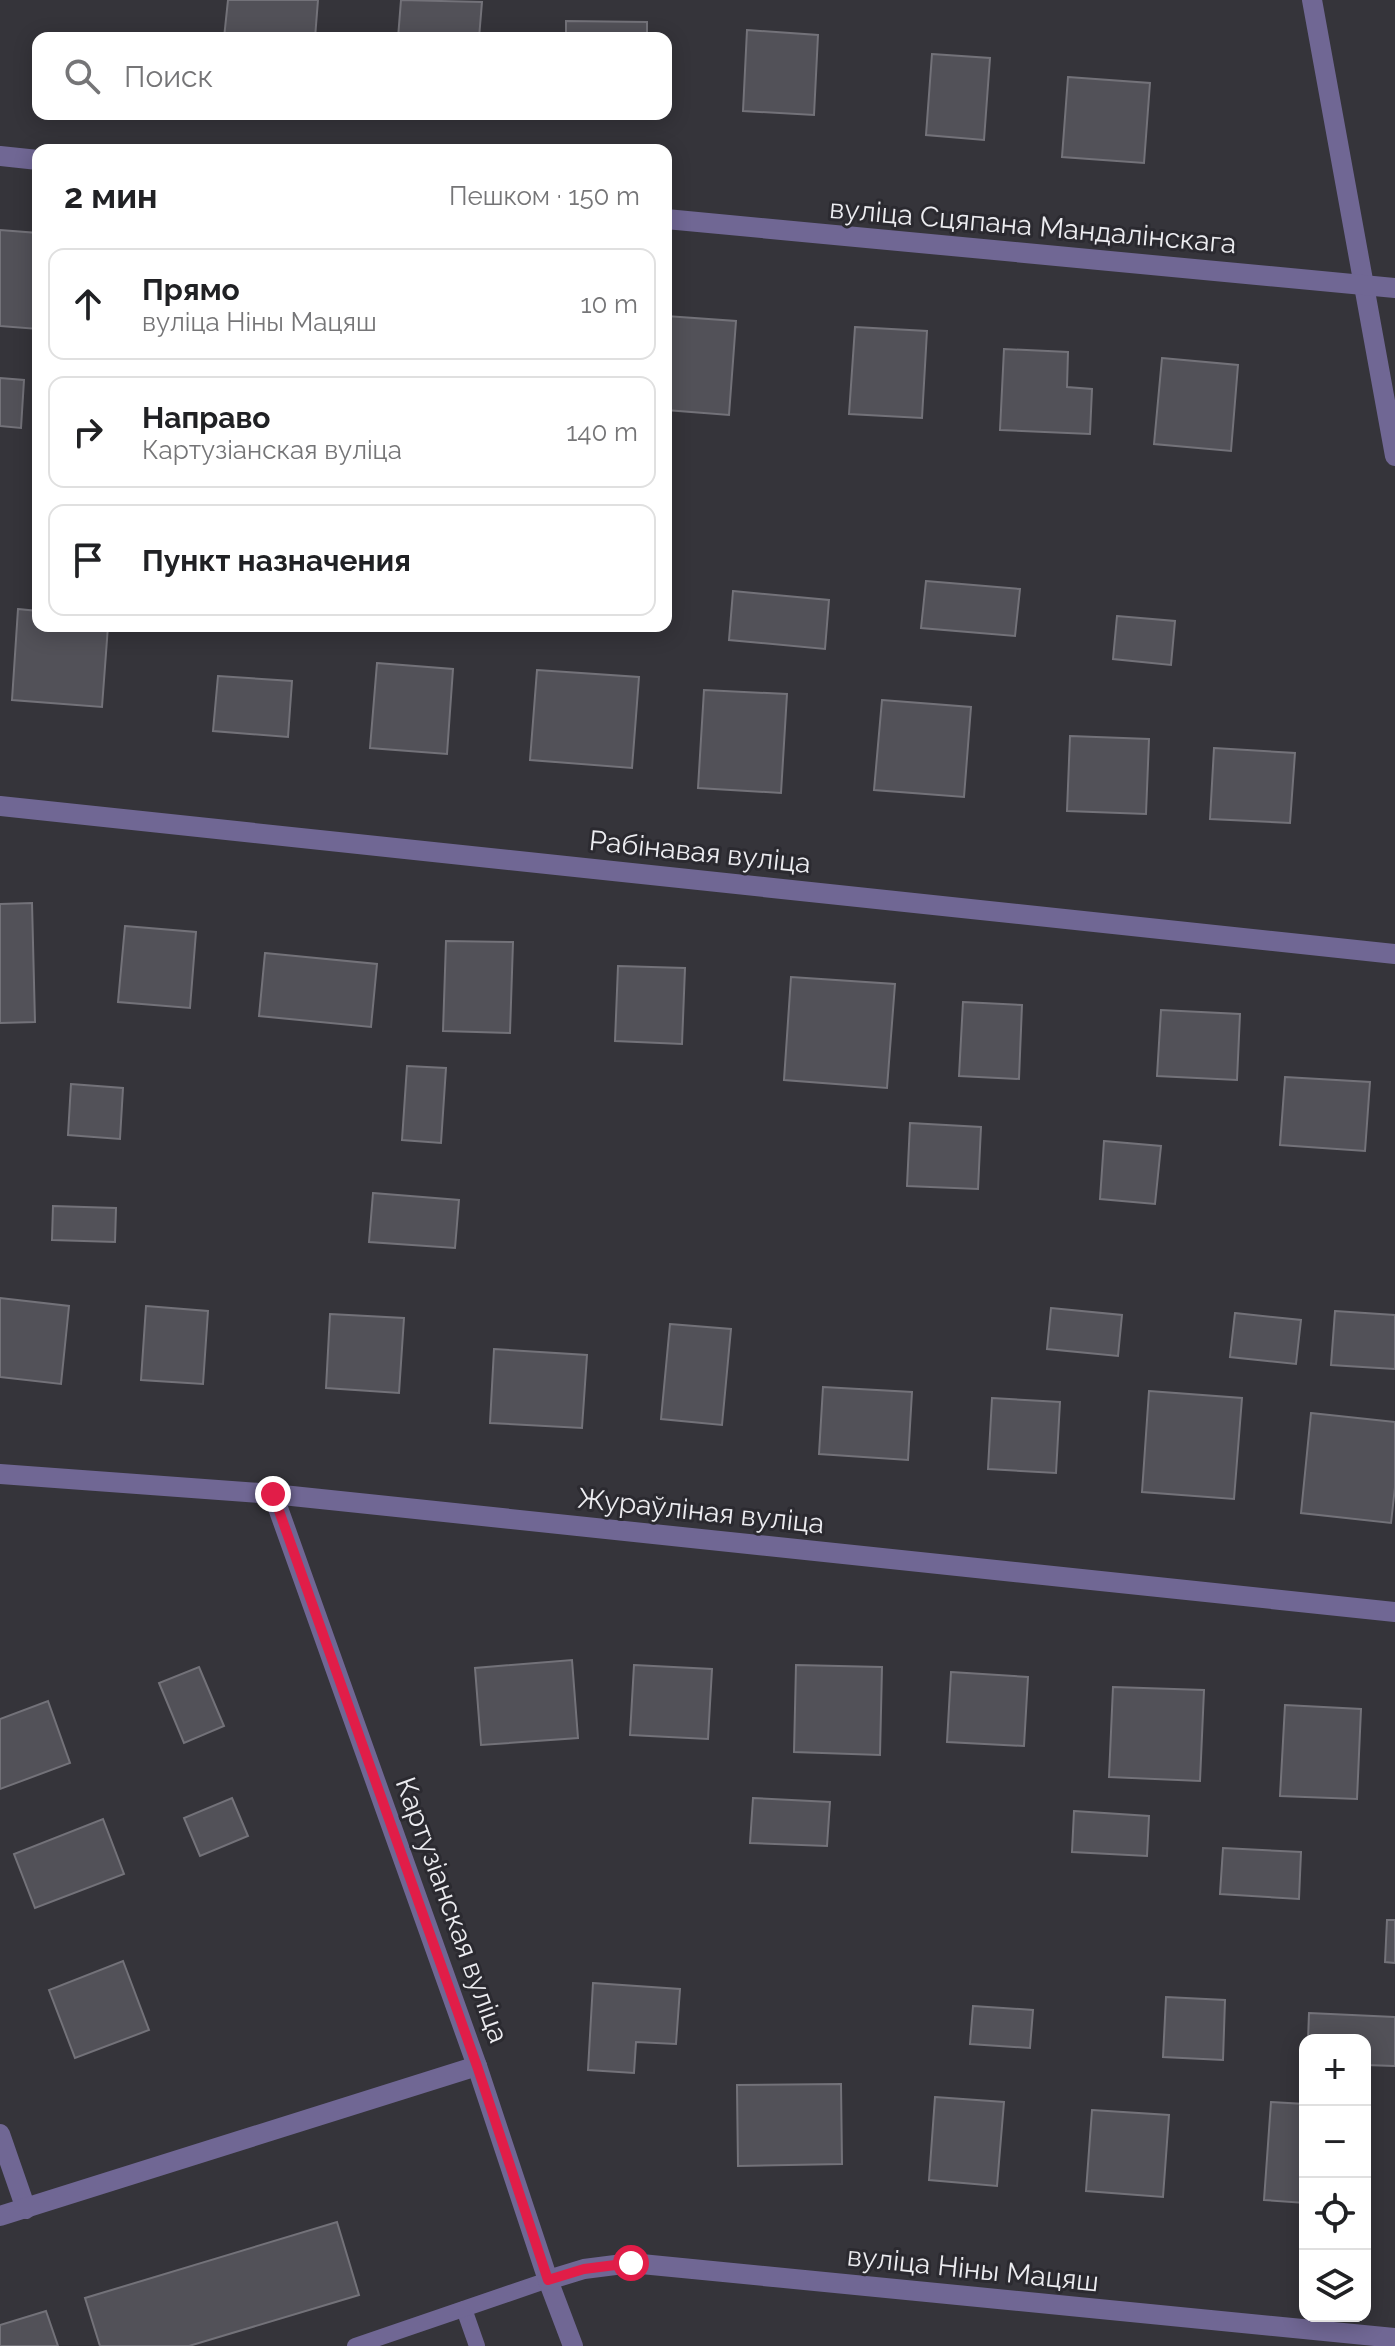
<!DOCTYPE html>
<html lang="ru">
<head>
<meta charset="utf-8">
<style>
	:root { --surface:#fff; --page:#f6f6f6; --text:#202124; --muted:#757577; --line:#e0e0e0 }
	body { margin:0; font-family:Raleway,sans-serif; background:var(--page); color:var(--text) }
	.controls { position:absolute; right:24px; bottom:24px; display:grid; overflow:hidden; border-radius:16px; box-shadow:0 4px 20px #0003 }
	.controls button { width:72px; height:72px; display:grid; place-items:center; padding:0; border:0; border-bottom:2px solid var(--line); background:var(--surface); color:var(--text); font:40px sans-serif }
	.stop { position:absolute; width:24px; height:24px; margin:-18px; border:6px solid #e11d48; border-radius:50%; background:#fff }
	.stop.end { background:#e11d48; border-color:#fff; box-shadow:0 2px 8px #0008 }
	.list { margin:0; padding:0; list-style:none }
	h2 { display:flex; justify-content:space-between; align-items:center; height:104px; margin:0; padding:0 32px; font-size:34px }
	h2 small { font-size:26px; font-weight:400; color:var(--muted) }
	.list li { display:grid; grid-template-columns:52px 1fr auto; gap:24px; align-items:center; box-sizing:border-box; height:112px; margin:0 16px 16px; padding:0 16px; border:2px solid var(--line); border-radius:16px }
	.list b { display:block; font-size:30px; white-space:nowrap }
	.list p { margin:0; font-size:26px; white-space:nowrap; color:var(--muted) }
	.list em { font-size:26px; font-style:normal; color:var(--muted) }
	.icon { flex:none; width:44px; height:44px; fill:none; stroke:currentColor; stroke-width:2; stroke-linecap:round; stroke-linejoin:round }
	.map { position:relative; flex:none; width:1395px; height:2346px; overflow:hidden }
	.search { position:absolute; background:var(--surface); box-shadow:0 4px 20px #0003; left:32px; top:32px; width:640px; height:88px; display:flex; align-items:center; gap:20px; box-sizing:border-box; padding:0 28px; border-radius:16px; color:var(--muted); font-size:30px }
	.panel { position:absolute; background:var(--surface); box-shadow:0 4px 20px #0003; left:32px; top:144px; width:640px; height:488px; border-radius:16px }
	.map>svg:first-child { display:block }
</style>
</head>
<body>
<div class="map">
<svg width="1395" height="2346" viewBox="0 0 1395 2346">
	<rect width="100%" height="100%" fill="#35343a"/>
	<!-- building -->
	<g fill="#525158" stroke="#737279" stroke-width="2">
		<polygon points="228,0 318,0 315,38 224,38"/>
		<polygon points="401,0 482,2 479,38 398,38"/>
		<polygon points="566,21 647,22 647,38 566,38"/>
		<polygon points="747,30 818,35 814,115 743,111"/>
		<polygon points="932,54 990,58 984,140 926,135"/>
		<polygon points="1068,77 1150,83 1144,163 1062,157"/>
		<polygon points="0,230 38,233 38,329 0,326"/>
		<polygon points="666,316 736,321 729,415 666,410"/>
		<polygon points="855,327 927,331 922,418 849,414"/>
		<polygon points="1004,349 1068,352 1067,387 1092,389 1090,434 1000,430"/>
		<polygon points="1162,358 1238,365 1231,451 1154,444"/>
		<polygon points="0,378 24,380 21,428 0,426"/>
		<polygon points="926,581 1020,589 1015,636 921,628"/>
		<polygon points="733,591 829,600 825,649 729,640"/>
		<polygon points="18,609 38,611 38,626 108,626 102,707 12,700"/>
		<polygon points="1117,616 1175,621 1171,665 1113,659"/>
		<polygon points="377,663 453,669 447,754 370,748"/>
		<polygon points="537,670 639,677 632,768 530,760"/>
		<polygon points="218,676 292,681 288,737 213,731"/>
		<polygon points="704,690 787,694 781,793 698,788"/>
		<polygon points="882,700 971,707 964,797 874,790"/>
		<polygon points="1070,736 1149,739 1146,814 1067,811"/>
		<polygon points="1214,748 1295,753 1290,823 1210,819"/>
		<polygon points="32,903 35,1022 0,1023 0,904"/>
		<polygon points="125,926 196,932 190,1008 118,1002"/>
		<polygon points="446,941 513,942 510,1033 443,1031"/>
		<polygon points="265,953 377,964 371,1027 259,1016"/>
		<polygon points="618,966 685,968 682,1044 615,1041"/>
		<polygon points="791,977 895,984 887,1088 784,1080"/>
		<polygon points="963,1002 1022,1005 1019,1079 959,1076"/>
		<polygon points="1161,1010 1240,1014 1237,1080 1157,1076"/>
		<polygon points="407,1066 446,1068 441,1143 402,1140"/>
		<polygon points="1285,1077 1370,1082 1365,1151 1280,1145"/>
		<polygon points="71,1084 123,1088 120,1139 68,1135"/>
		<polygon points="910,1123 981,1127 978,1189 907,1186"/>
		<polygon points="1104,1141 1161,1146 1155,1204 1100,1199"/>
		<polygon points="373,1193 459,1200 455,1248 369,1242"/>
		<polygon points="53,1206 116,1208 115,1242 52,1240"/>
		<polygon points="0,1298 69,1306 61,1384 0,1377"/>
		<polygon points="146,1306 208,1311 203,1384 141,1380"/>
		<polygon points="1051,1308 1122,1315 1118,1356 1047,1349"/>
		<polygon points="1335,1311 1395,1315 1395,1369 1331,1365"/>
		<polygon points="1235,1313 1301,1320 1296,1364 1230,1357"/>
		<polygon points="330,1314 404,1318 399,1393 326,1388"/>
		<polygon points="670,1324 731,1329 722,1425 661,1419"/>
		<polygon points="494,1349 587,1355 582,1428 490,1423"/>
		<polygon points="823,1387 912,1392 908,1460 819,1454"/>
		<polygon points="1149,1391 1242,1398 1234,1499 1142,1492"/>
		<polygon points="992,1398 1060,1402 1056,1473 988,1469"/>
		<polygon points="1311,1413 1395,1422 1395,1487 1391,1523 1301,1513"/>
		<polygon points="572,1660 578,1738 481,1745 475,1668"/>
		<polygon points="634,1665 712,1669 708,1739 630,1735"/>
		<polygon points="796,1665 882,1667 880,1755 794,1752"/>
		<polygon points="199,1667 224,1726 184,1743 159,1683"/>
		<polygon points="951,1672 1028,1677 1024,1746 947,1742"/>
		<polygon points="1113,1687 1204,1690 1200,1781 1109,1777"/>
		<polygon points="48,1701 70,1763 0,1789 0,1719"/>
		<polygon points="1285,1705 1361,1709 1357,1799 1280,1796"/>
		<polygon points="232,1798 248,1836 200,1856 184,1818"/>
		<polygon points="753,1798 830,1802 827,1846 750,1843"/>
		<polygon points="1074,1811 1149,1816 1147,1856 1072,1852"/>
		<polygon points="103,1819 124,1874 35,1908 14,1854"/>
		<polygon points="1223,1848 1301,1852 1299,1899 1220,1894"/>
		<polygon points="1387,1920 1395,1920 1395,1963 1385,1962"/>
		<polygon points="123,1961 149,2030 75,2058 49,1990"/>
		<polygon points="593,1983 680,1989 676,2044 636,2042 634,2073 588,2070"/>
		<polygon points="1166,1997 1225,2000 1223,2060 1163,2057"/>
		<polygon points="973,2006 1033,2010 1030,2048 970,2044"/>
		<polygon points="1309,2013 1395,2017 1395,2066 1365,2065 1365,2040 1308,2040"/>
		<polygon points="841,2084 842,2164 738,2166 737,2085"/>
		<polygon points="935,2097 1004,2102 997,2186 929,2180"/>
		<polygon points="1271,2102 1305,2104 1305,2203 1264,2200"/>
		<polygon points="1092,2110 1169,2115 1163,2197 1086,2191"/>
		<polygon points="337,2222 359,2295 189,2346 100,2346 85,2298"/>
		<polygon points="46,2311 58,2346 0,2346 0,2325"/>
	</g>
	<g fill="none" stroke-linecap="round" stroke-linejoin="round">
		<!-- service -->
		<g stroke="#706794" stroke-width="16">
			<polyline points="464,2309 477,2346"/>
			<polyline points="355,2346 548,2280"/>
		</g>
		<!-- minor -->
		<g stroke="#706794" stroke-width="20">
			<polyline points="1312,0 1395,456"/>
			<polyline points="0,156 38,160"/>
			<polyline points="666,219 1395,288"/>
			<polyline points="0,806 1395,954"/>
			<polyline points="0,1474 273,1494 1395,1612"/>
			<polyline points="273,1494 477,2066 548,2280 573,2346"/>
			<polyline points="0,2134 26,2209"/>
			<polyline points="0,2216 477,2066"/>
			<polyline points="548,2280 584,2269 631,2263 1395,2338"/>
		</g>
	</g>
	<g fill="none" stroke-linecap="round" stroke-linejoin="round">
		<!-- route -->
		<polyline stroke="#e11d48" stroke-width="10" points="273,1494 477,2066 548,2280 584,2269 631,2263"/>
	</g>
	<g text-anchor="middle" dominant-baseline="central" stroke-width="6" stroke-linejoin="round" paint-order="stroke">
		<!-- street labels -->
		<g font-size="28" fill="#ececf0" stroke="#2b2a30">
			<text transform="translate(1033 226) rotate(5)">вуліца Сцяпана Мандалінскага</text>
			<text transform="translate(700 852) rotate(6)">Рабінавая вуліца</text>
			<text transform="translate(701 1511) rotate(6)">Жураўліная вуліца</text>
			<text transform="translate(452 1910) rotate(70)">Картузіанская вуліца</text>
			<text transform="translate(973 2269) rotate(6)">вуліца Ніны Мацяш</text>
		</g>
	</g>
</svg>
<div class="controls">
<button>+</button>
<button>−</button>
<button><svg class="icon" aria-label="locate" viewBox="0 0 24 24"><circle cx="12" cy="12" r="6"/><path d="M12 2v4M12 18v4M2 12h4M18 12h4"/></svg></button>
<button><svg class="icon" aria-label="layers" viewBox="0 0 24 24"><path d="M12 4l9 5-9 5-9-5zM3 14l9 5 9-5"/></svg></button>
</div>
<div class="stop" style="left:631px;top:2263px"></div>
<div class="stop end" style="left:273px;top:1494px"></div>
<div class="search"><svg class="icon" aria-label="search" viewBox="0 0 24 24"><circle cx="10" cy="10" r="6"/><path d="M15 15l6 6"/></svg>Поиск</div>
<section class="panel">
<h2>2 мин<small>Пешком · 150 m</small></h2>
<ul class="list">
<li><svg class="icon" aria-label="ahead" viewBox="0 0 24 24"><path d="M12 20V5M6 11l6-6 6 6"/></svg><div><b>Прямо</b><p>вуліца Ніны Мацяш</p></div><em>10 m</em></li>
<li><svg class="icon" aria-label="right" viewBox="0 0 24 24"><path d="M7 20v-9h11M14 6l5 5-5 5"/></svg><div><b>Направо</b><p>Картузіанская вуліца</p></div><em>140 m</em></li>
<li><svg class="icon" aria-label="arrive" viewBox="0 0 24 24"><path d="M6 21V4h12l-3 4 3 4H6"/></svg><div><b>Пункт назначения</b></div></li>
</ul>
</section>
</div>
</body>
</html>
